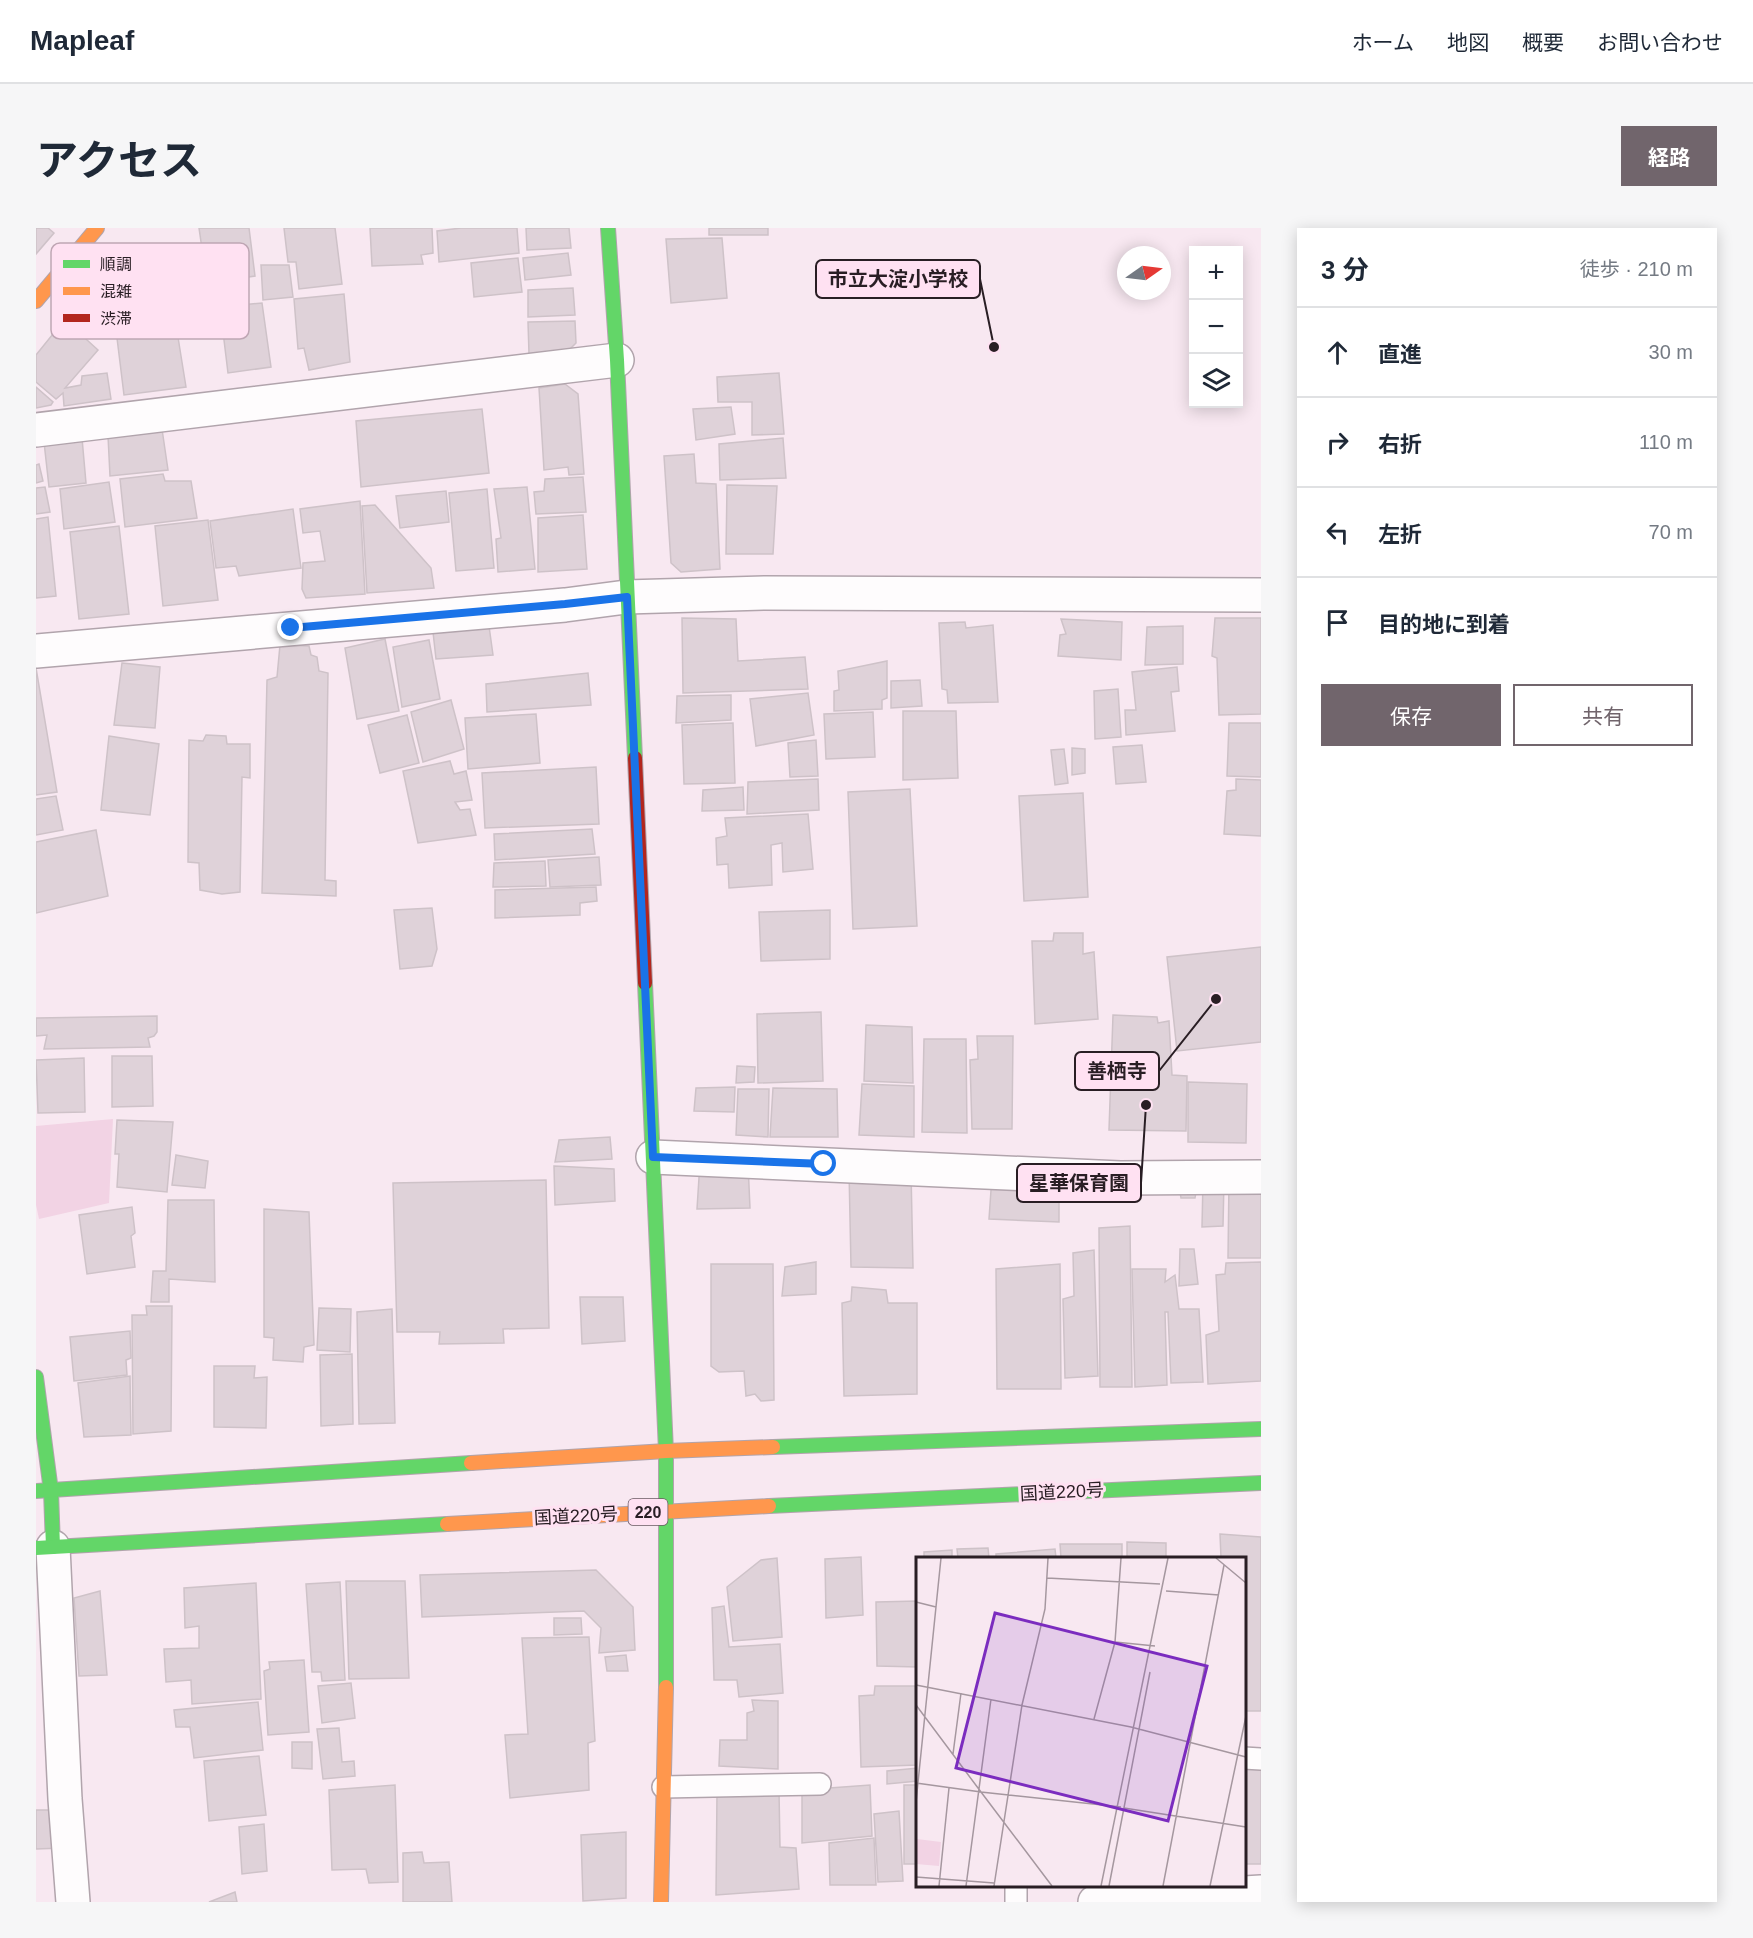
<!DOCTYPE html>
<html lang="ja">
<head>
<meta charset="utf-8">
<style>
	:root { --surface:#fff; --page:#f6f6f7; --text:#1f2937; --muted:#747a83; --line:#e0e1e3; --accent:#71656c }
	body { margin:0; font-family:Arial,"Noto Sans JP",sans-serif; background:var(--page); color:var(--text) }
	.controls { position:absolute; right:18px; top:18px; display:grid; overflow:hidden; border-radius:0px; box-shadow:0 3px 15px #0003 }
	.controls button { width:54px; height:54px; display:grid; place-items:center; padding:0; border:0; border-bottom:2px solid var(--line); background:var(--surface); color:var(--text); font:30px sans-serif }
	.compass { position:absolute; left:1081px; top:18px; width:54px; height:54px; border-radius:50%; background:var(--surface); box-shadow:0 3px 15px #0003; rotate:76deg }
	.stop { position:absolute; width:18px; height:18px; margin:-14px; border:4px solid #1a73e8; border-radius:50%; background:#fff }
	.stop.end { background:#1a73e8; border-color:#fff; box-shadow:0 2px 6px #0008 }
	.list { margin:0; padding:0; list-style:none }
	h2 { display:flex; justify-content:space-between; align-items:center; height:78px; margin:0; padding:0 24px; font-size:26px }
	h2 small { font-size:20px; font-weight:400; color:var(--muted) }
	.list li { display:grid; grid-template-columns:39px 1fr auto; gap:18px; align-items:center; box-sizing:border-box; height:90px; padding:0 24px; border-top:2px solid var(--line) }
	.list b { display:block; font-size:22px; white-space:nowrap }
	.list em { font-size:20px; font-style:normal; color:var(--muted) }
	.actions { display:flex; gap:12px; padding:18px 24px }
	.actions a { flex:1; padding:14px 0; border:2px solid var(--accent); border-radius:0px; text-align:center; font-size:21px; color:var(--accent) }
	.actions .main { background:var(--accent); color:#fff }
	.icon { flex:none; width:33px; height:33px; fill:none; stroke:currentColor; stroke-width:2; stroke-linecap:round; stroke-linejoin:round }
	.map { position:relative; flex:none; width:1225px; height:1674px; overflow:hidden; border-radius:0px }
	header { display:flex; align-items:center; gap:36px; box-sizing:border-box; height:84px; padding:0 30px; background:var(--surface); border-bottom:2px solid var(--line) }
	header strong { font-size:28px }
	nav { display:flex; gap:33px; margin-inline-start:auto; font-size:21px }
	.intro { display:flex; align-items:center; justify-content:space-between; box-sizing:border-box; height:144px; padding:0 36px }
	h1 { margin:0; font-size:42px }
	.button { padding:15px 27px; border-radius:0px; background:var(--accent); color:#fff; font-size:21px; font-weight:700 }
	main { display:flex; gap:36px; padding:0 36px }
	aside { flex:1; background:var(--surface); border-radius:0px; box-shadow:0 3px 15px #0003 }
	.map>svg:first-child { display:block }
</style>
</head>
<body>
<header>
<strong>Mapleaf</strong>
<nav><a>ホーム</a><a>地図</a><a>概要</a><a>お問い合わせ</a></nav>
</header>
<div class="intro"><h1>アクセス</h1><a class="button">経路</a></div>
<main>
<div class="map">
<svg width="1225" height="1674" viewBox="0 0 1225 1674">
	<rect width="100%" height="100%" fill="#f8e8f1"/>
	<!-- garden -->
	<polygon fill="#f2d3e4" points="77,891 73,975 3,991 0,977 0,898"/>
	<!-- building -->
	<g fill="#dfd2d9" stroke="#cec2c8" stroke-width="1.5">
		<polygon points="0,0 12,0 18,5 0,26"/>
		<polygon points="163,0 213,0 219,48 171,55"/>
		<polygon points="248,0 299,0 306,56 263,61 260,34 252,34"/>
		<polygon points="334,0 396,0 397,25 385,27 387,36 336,38"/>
		<polygon points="425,0 481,0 483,25 403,34 401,3"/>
		<polygon points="490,0 533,0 535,20 491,22"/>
		<rect x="673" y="0" width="59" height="7"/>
		<polygon points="686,10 691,70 635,75 630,11"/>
		<polygon points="532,25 535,47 489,52 487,30"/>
		<polygon points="482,30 486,64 438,69 435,35"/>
		<polygon points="225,37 253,37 257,69 227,72"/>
		<polygon points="537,60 539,87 492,89 492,62"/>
		<polygon points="308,66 314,134 273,142 268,120 262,121 258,71"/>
		<polygon points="226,75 235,139 192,145 184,79"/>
		<polygon points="539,93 540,115 533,122 493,126 492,94"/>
		<polygon points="25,96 35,106 39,101 62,122 29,160 45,157 46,148 71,145 75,171 28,178 27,165 20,171 0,154 0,127"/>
		<polygon points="141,103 150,159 88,167 81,110"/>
		<polygon points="743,145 748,206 716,207 716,174 682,174 681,149"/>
		<polygon points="529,156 542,166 548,246 533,247 532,239 508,242 503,160"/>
		<polygon points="0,159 17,174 15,177 0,180"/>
		<polygon points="695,179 699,206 660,212 657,181"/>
		<polygon points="446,181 453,245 325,259 320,193"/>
		<polygon points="126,201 132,242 74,248 72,208"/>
		<polygon points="46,210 50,255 13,259 8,214"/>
		<polygon points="747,210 750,250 684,252 683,216"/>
		<polygon points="658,226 660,255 680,256 684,341 645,344 635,335 628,228"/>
		<polygon points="3,236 7,253 0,255 0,237"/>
		<polygon points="127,246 129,253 155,253 161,290 89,299 84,251"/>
		<polygon points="547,249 550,284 500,286 498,264 508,263 509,251"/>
		<polygon points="73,254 79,294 28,301 24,261"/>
		<polygon points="691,257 741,258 737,326 690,326"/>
		<polygon points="9,259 14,284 0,286 0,260"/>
		<polygon points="491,259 499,341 462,344 460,311 465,310 458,261"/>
		<polygon points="451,261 458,340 420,343 413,265"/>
		<polygon points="410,263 413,294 364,300 360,268"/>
		<polygon points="324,273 329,366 270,370 266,361 267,335 289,333 284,303 267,305 264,281"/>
		<polygon points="339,277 395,340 398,360 331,365 326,278"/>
		<polygon points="257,281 265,340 203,348 200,338 180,340 174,293"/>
		<polygon points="547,287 551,341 502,344 502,290"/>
		<polygon points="12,289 20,368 0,370 0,291"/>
		<polygon points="172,292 182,372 127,378 119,298"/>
		<polygon points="83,298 93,386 43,391 34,304"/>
		<polygon points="646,390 700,391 702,433 769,429 772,461 647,465"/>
		<polygon points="1179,390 1225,390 1225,486 1183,487 1181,430 1176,428"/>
		<polygon points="1025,391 1086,394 1085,432 1022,428 1024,407 1030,406"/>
		<polygon points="929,394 930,400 957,397 962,474 912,475 911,462 906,461 903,395"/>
		<polygon points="453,398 457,427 400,431 397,404"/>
		<polygon points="1147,398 1147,436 1109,437 1111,399"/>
		<polygon points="349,411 363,483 321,491 309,420"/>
		<polygon points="393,412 404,471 366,479 357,419"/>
		<polygon points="244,417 273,418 275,427 281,429 283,443 292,445 289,652 300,653 300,668 226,665 231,452 241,449"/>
		<polygon points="851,433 851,470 846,472 846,481 798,483 798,463 803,462 802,443"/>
		<polygon points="86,435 124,439 119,500 78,497"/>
		<polygon points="1141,439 1143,463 1135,464 1139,503 1090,507 1089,482 1100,482 1096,444"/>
		<polygon points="0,440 21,564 0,567"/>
		<polygon points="552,445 555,477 451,484 450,456"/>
		<polygon points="884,452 886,478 855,480 855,453"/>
		<polygon points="1082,461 1085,509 1059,511 1058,463"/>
		<polygon points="772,465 778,507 720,518 714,471"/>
		<polygon points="695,467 695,492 640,495 641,468"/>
		<polygon points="415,472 428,521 387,534 375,484"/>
		<polygon points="867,483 920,483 922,550 867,552"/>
		<polygon points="837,484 839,529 790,531 788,486"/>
		<polygon points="500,486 504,535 432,541 429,490"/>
		<polygon points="371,487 383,535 344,545 332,497"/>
		<polygon points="697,495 699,555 648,556 646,497"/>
		<polygon points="1193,495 1225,495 1225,549 1191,548"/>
		<polygon points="170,507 190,508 191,516 214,516 214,550 206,549 204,664 186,666 164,662 163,635 152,634 153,512 167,513"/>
		<polygon points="73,508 123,516 114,587 65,582"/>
		<polygon points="780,512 782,548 754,549 752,515"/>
		<polygon points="1106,517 1110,554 1080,556 1077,519"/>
		<polygon points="1036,520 1049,521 1049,545 1036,547"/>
		<polygon points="1028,521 1032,555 1019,557 1015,522"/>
		<polygon points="414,533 418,546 430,543 436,572 419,574 424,582 434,581 440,607 382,615 367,543"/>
		<polygon points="560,539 563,596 449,600 446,545"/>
		<polygon points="782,551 783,582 711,586 712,554"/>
		<polygon points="1200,551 1225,552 1225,608 1188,606 1191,563 1200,562"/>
		<polygon points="707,559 708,582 666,583 667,562"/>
		<polygon points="874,561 881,698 817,701 812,564"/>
		<polygon points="1047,565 1052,669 988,673 983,568"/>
		<polygon points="20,568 27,602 0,607 0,571"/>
		<polygon points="772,586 777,641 747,644 746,615 735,617 736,657 693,660 692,636 681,637 680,610 691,608 689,590"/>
		<polygon points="556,601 559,626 459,632 458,606"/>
		<polygon points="60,602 72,668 0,685 0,614"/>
		<polygon points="563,629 565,657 514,659 512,632"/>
		<polygon points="509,633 510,658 457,659 458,635"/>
		<polygon points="560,659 561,673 544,675 544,687 459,690 459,662"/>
		<polygon points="396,680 401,721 396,738 364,741 358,682"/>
		<polygon points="794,682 794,731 725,733 723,684"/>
		<polygon points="1018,705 1047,705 1047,726 1058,724 1062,791 999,796 996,713 1017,713"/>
		<polygon points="1225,719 1225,814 1141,823 1131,729"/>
		<polygon points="785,784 787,853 722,855 721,786"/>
		<polygon points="1077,787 1121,789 1122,795 1133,793 1136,847 1151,848 1150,903 1073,902"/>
		<polygon points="121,788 121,804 118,808 112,810 114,819 8,821 11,807 0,808 0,790"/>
		<polygon points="830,797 876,799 877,855 828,853"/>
		<polygon points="941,808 977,808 976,901 936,901 934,832 942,831"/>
		<polygon points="888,811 930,811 931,905 886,904"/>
		<polygon points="76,828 116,828 117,878 76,879"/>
		<polygon points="48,830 49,884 2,885 0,832"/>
		<polygon points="701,838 719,839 718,854 700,855"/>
		<polygon points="1152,854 1211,856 1210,915 1152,914"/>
		<polygon points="826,856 878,858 878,909 823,907"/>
		<polygon points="699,859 698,884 658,883 660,860"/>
		<polygon points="737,860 801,861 802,909 734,909"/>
		<polygon points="702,861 733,861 732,909 700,907"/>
		<polygon points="81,892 137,894 131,964 81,959 83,926 79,926"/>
		<polygon points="574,909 576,931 519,934 523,912"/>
		<polygon points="140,927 172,933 169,960 136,957"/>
		<polygon points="664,934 712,936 714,980 661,981"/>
		<polygon points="518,938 578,941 579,973 519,977"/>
		<polygon points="813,942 875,943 877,1040 815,1039"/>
		<polygon points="956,948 1023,950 1023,994 953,991"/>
		<polygon points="1225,951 1225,1030 1192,1030 1193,952"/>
		<polygon points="510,952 513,1100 467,1101 468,1115 403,1116 404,1104 361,1104 357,955"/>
		<polygon points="1162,952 1159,970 1145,970 1142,953"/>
		<polygon points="1167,953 1188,953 1187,998 1166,999"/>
		<polygon points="132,972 178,972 179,1054 133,1051 133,1074 115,1074 117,1043 130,1043"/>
		<polygon points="96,979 99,1005 95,1008 99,1039 51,1046 43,987"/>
		<polygon points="228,981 273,984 278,1117 268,1119 267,1134 237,1132 238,1110 228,1109"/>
		<polygon points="1094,998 1096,1159 1064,1159 1063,1000"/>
		<polygon points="1144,1021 1158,1021 1162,1056 1143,1058"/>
		<polygon points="1058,1022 1062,1148 1029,1150 1027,1071 1038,1068 1037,1025"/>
		<polygon points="780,1034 780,1066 746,1068 749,1039"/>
		<polygon points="1225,1034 1225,1153 1172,1156 1170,1107 1183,1103 1180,1047 1189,1046 1190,1035"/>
		<polygon points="675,1036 737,1036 738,1172 725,1173 719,1166 710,1168 708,1143 683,1144 675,1138"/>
		<polygon points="1024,1036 1025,1161 961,1161 960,1041"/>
		<polygon points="1096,1041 1130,1041 1129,1054 1139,1047 1143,1081 1163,1081 1167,1154 1135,1155 1132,1084 1129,1084 1131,1157 1099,1159"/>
		<polygon points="816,1059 850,1062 852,1075 881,1075 881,1166 808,1168 806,1075 815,1073"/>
		<polygon points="544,1069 587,1069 589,1113 546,1116"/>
		<polygon points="110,1078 136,1078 135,1203 97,1206 96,1087 111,1087"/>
		<polygon points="283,1080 315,1081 314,1124 281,1122"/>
		<polygon points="356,1081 359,1195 323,1196 321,1084"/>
		<polygon points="94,1103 95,1130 90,1132 91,1147 38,1153 34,1109"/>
		<polygon points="316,1126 317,1196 285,1198 284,1127"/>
		<polygon points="178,1138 219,1138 218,1150 231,1149 230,1200 178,1199"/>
		<polygon points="94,1148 95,1207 48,1209 42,1155"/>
		<polygon points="1184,1306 1225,1309 1225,1483 1208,1483 1208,1330 1185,1330"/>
		<polygon points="1091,1314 1130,1315 1130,1330 1091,1330"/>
		<polygon points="1024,1316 1086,1316 1086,1330 1025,1330"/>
		<polygon points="952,1320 953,1330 922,1330 921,1321"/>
		<polygon points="1019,1321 1020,1330 960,1330 960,1326"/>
		<polygon points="916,1322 916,1330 888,1330 888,1324"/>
		<polygon points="825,1329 827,1387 790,1390 789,1331"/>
		<polygon points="741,1330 746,1409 697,1413 691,1359 725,1332"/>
		<polygon points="560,1342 597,1379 599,1422 563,1425 565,1400 548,1383 386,1389 384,1347"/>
		<polygon points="310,1353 369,1353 373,1450 313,1451"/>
		<polygon points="304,1354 309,1452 286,1453 285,1444 276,1444 270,1356"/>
		<polygon points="220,1355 225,1471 156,1476 155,1452 130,1454 128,1421 163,1420 163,1398 149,1400 148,1360"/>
		<polygon points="64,1363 71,1447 43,1448 38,1370"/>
		<polygon points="882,1373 882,1439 841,1438 840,1374"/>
		<polygon points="688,1378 693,1419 744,1416 747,1465 703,1469 701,1452 678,1452 676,1380"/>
		<polygon points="518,1390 545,1390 546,1406 518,1407"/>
		<polygon points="553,1409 559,1513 552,1515 553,1562 474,1570 469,1507 492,1506 486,1410"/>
		<polygon points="590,1427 592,1443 571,1443 569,1429"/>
		<polygon points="268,1432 273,1504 232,1507 228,1443 234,1441 233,1434"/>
		<polygon points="315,1455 319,1490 286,1495 282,1458"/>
		<polygon points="839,1458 882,1458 882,1537 825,1539 823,1468 838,1467"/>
		<polygon points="716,1472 742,1473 742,1541 683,1538 684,1512 711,1512 711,1485 718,1483"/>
		<polygon points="222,1474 227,1522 158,1530 154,1499 140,1499 138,1482"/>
		<polygon points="303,1500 306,1534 318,1533 319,1548 287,1551 281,1501"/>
		<polygon points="256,1514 276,1514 276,1541 256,1540"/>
		<polygon points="223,1528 230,1587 173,1593 168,1533"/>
		<polygon points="882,1540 882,1553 851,1556 851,1543"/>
		<rect x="1208" y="1541" width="17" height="95"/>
		<polygon points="359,1557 362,1654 333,1655 330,1641 296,1642 293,1562"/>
		<polygon points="834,1557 836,1608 766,1615 766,1562"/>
		<rect x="868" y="1557" width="14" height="79"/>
		<polygon points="743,1563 744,1619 760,1620 763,1661 680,1667 681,1565"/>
		<polygon points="0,1582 22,1582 26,1620 0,1621"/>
		<polygon points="863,1583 867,1653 842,1654 838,1586"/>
		<polygon points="228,1596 231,1643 206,1646 203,1599"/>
		<polygon points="590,1604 590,1670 547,1673 545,1607"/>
		<polygon points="838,1610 840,1657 794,1657 793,1615"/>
		<polygon points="386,1624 388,1635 413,1634 416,1674 367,1674 367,1625"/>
		<polygon points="199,1664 201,1674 173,1674"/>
	</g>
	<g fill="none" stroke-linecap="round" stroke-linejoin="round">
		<defs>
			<g id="lane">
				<polyline points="1208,1530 1225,1531"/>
				<polyline points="627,1559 784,1556"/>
				<polyline points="980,1658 980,1674"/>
			</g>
			<g id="street">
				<polyline points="0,202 581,132"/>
				<polyline points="0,423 529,377 590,369 729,365 1225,367"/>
				<polyline points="617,929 1084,950 1225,949"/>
				<polyline points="17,1319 29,1571 37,1674"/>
				<polyline points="1059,1674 1225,1664"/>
			</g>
			<g id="fast">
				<polyline points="572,0 581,132 599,530"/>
				<polyline points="609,755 630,1223 630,1459"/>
				<polyline points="0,1149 15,1263 17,1319"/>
				<polyline points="737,1219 1225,1201"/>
				<polyline points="0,1263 435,1235"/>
				<polyline points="733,1278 1225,1255"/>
				<polyline points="0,1320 411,1296"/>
			</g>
			<g id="slow">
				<polyline points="0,73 61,0"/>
				<polyline points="435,1235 630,1223 737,1219"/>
				<polyline points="411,1296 733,1278"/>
				<polyline points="625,1674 630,1459"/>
			</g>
			<polyline id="jam" points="599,530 609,755"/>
		</defs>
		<!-- lane casing -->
		<use href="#lane" stroke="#b1a4ac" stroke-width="24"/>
		<!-- street casing -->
		<use href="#street" stroke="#b1a4ac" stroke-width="36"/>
		<!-- fast casing -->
		<use href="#fast" stroke="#b1a4ac" stroke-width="16"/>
		<!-- slow casing -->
		<use href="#slow" stroke="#b1a4ac" stroke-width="16"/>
		<!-- jam casing -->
		<use href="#jam" stroke="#b1a4ac" stroke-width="16"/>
		<!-- lane -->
		<use href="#lane" stroke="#fefcfd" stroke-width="21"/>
		<!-- street -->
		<use href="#street" stroke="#fefcfd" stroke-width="33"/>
		<!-- fast -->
		<use href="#fast" stroke="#63d668" stroke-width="14"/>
		<!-- slow -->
		<use href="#slow" stroke="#ff974d" stroke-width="14"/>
		<!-- jam -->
		<use href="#jam" stroke="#b3261e" stroke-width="14"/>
	</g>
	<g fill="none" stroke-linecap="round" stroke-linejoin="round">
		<!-- route -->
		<polyline stroke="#1a73e8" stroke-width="8" points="255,400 529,376 591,369 617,929 788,936"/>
	</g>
	<g text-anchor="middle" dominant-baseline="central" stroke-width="6" stroke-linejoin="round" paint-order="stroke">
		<!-- shield labels -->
		<rect fill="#ffe1f2" stroke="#695862" stroke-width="1.5" x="592.5" y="1271" width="39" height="26" rx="4.5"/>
		<g font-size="16" font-weight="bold" fill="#291e24">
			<text x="612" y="1284">220</text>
		</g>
		<!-- street labels -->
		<g font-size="18" fill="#291e24" stroke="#ffe1f2">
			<text transform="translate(1026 1264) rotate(-3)">国道220号</text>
			<text transform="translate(540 1288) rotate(-3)">国道220号</text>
		</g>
	</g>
	<!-- overview -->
	<g transform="translate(880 1329)">
		<rect width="330" height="330" fill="#f8e8f1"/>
		<path d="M1,282L25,285L23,309L0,307Z" fill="#f2d3e4"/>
		<path fill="none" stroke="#a5979f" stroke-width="1.5" d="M300,1L330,26M131,21L244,27M250,34L303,38M0,45L20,50M199,85L239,89M0,128L215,170L330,200M0,148L65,235L205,250M178,162L199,85L205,1M37,197L45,136M0,226L65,235L136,329M0,245L25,1M208,251L330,270M0,320L78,326M23,329L33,231M50,329L75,142M78,329L106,148L129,52L132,1M185,329L252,1M193,329L234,115M247,329L308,8M294,329L330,159"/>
		<path fill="#7b2cbf" fill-opacity="0.15" stroke="#7b2cbf" stroke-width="3" d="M79,56L291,109L252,264L40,211Z"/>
		<rect width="330" height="330" fill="none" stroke="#291e24" stroke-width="3"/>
	</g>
	<!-- legend -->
	<rect x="15" y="15" width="198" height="96" rx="9" fill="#ffe1f2" stroke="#bfa6b4" stroke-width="1.5"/>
	<rect x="27" y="32" width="27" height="8" fill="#63d668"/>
	<rect x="27" y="59" width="27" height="8" fill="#ff974d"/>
	<rect x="27" y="86" width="27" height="8" fill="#b3261e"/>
	<g font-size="16" fill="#291e24">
		<text x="64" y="42">順調</text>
		<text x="64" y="69">混雑</text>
		<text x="64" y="96">渋滞</text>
	</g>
	<!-- callouts -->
	<path fill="none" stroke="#291e24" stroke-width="2" d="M958 119L944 51M1180 771L1123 843M1110 877L1105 955"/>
	<g fill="#291e24" stroke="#ffe1f2" stroke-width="2">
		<circle cx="958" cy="119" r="6"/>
		<circle cx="1180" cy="771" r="6"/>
		<circle cx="1110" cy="877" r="6"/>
	</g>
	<g fill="#ffe1f2" stroke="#291e24" stroke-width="2">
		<rect x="780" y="32" width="164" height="38" rx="6"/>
		<rect x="1039" y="824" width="84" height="38" rx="6"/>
		<rect x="981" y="936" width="124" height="38" rx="6"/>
	</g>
	<g font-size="20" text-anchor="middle" font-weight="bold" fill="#291e24">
		<text x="862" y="58">市立大淀小学校</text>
		<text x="1081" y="850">善栖寺</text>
		<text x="1043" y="962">星華保育園</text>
	</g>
</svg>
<div class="controls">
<button>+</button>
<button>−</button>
<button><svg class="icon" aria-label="layers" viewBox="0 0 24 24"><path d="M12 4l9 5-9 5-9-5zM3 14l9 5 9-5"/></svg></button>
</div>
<svg class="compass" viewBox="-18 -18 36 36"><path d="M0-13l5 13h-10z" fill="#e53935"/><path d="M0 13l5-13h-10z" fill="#747a83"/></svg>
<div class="stop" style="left:788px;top:936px"></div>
<div class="stop end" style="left:255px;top:400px"></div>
</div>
<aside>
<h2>3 分<small>徒歩 · 210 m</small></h2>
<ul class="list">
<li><svg class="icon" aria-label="ahead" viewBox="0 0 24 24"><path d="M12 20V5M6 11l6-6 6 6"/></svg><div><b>直進</b></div><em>30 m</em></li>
<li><svg class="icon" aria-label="right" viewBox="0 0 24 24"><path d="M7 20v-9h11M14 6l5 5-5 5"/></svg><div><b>右折</b></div><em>110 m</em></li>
<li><svg class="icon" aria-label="left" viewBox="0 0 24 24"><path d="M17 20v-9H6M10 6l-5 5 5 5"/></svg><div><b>左折</b></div><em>70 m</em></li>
<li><svg class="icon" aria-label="arrive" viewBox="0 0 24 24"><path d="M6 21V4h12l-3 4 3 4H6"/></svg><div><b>目的地に到着</b></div></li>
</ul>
<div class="actions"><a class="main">保存</a><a>共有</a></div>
</aside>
</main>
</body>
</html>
